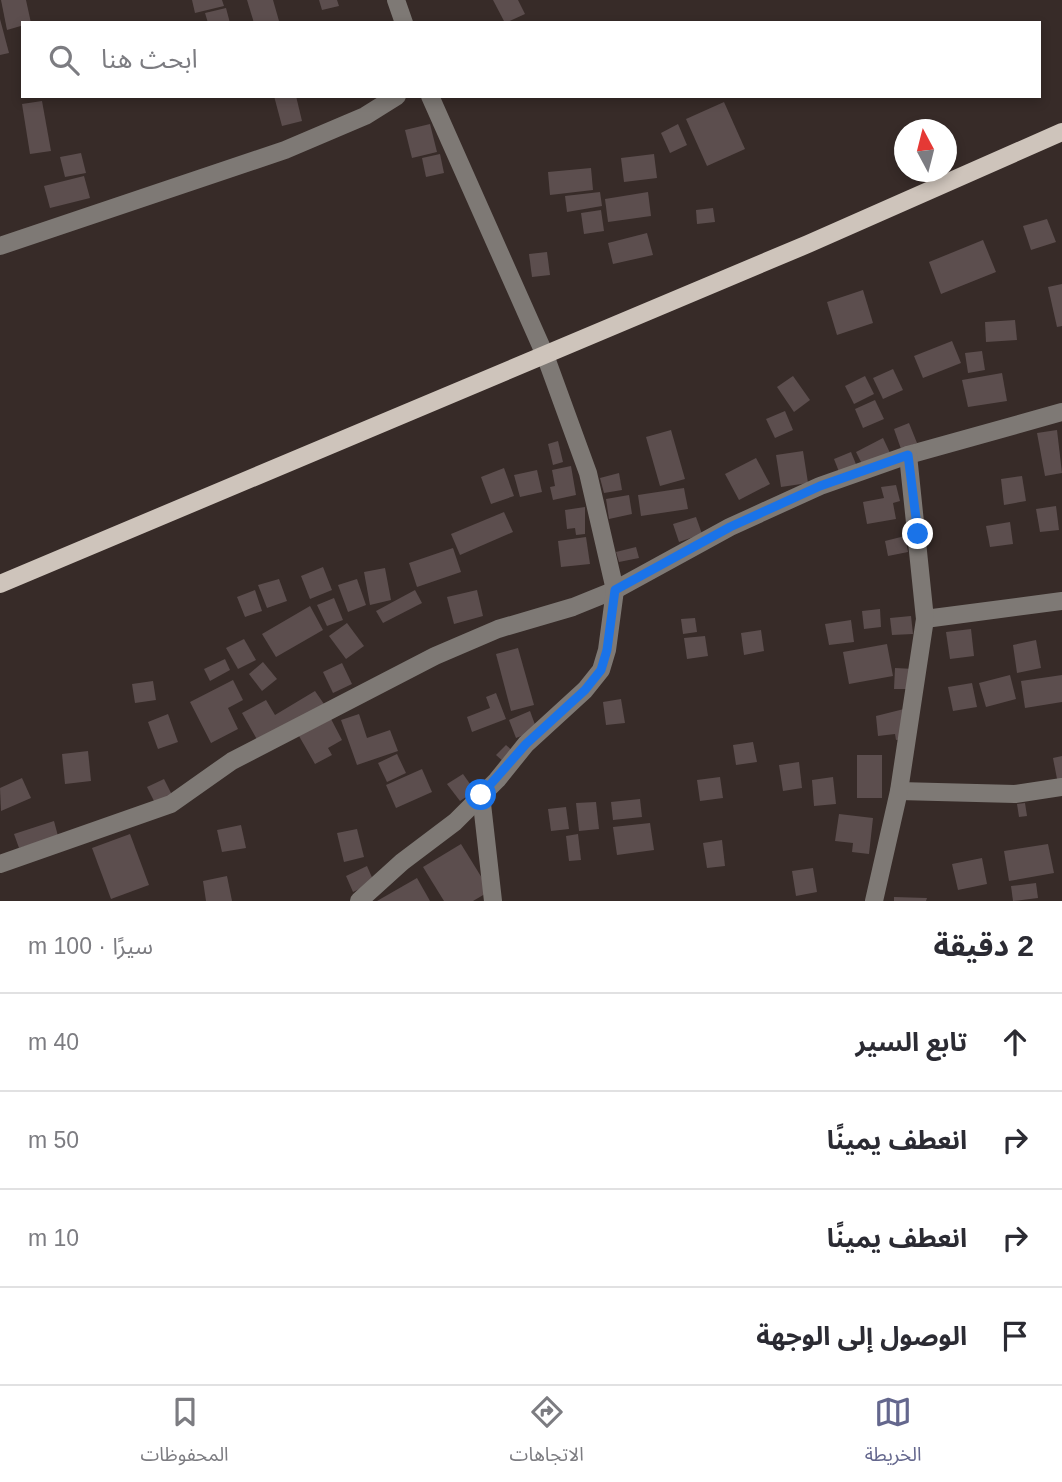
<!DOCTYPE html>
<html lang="ar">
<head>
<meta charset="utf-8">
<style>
	:root { --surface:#fff; --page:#f2f2f3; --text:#2b2b33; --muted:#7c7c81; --line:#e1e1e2; --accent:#64678d }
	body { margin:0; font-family:Helvetica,"Noto Sans Arabic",sans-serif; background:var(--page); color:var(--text); direction:rtl }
	.compass { position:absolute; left:894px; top:119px; width:63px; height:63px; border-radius:50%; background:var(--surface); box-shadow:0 4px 10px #0003; rotate:353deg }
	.stop { position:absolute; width:21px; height:21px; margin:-16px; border:5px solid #1a73e8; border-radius:50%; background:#fff }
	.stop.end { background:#1a73e8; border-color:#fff; box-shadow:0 2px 7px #0008 }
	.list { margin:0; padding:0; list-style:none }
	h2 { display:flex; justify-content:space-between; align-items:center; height:91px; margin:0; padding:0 28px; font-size:30px }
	h2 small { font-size:23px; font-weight:400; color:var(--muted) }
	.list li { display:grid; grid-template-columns:46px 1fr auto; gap:21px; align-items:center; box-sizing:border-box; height:98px; padding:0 28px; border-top:2px solid var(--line) }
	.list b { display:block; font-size:26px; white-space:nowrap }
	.list em { font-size:23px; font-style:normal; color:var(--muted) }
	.icon { flex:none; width:38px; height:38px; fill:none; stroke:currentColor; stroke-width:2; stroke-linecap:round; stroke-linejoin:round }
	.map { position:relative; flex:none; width:1062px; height:901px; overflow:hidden; direction:ltr }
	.search { position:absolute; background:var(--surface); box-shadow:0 4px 10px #0003; left:21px; right:21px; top:21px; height:77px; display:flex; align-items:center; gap:18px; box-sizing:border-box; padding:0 24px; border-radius:0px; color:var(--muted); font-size:26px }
	.sheet { height:483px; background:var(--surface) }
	nav { display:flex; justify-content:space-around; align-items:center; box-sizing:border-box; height:98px; border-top:2px solid var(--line); background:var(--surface); font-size:19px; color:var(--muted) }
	nav a { display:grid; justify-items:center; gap:4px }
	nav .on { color:var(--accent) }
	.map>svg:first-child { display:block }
</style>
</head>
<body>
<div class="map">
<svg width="1062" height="901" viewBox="0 0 1062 901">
	<rect width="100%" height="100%" fill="#372b28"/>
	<!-- building -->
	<g fill="#5c4e4e">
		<polygon points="1,0 26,0 31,23 7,30"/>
		<polygon points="192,0 222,0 224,6 195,13"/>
		<polygon points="247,0 273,0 279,21 254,23"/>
		<polygon points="319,0 337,0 339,6 322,10"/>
		<polygon points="493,0 518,0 525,14 505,23"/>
		<polygon points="226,8 230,23 208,23 205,13"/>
		<polygon points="0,19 9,53 0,55"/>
		<polygon points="274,96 296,96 302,121 282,126"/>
		<polygon points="42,101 51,151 30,154 22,104"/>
		<polygon points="724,102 745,149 707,166 686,119"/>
		<polygon points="430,124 437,152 412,158 405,130"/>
		<polygon points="678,124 687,145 670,153 661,133"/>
		<polygon points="81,153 86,173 65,177 60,157"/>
		<polygon points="440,154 444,173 426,177 422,158"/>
		<polygon points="654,154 657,178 624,182 621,158"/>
		<polygon points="591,168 593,190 550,195 548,172"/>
		<polygon points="84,176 90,198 50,208 44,186"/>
		<polygon points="600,192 602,206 567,212 565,196"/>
		<polygon points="648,192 651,216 608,222 605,199"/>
		<polygon points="713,208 715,222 697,224 696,210"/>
		<polygon points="601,210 604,231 584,234 581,213"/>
		<polygon points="1047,219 1056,242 1031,250 1023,226"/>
		<polygon points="647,233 653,255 613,264 608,243"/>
		<polygon points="983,240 996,272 941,294 929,262"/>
		<polygon points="547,252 550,275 532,277 529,254"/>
		<polygon points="1062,284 1062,326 1057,327 1048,287"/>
		<polygon points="863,290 873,323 837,335 827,302"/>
		<polygon points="1015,320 1017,340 986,342 985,322"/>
		<polygon points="952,341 961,363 923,378 914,356"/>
		<polygon points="982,351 985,370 968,373 965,353"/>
		<polygon points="893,369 903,390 883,399 873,378"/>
		<polygon points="1002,373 1007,401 968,407 962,380"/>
		<polygon points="793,376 810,400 794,412 777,387"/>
		<polygon points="865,376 874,394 854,404 845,386"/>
		<polygon points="875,400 884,419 863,428 855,409"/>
		<polygon points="785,411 793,430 775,438 766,419"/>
		<polygon points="909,423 917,443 901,449 894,429"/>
		<polygon points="671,430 685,479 660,486 646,437"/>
		<polygon points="1057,430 1062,473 1045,476 1037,433"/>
		<polygon points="883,438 891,455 864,468 856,452"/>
		<polygon points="558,441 563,462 553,465 548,444"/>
		<polygon points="803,451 808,483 781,487 776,455"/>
		<polygon points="851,452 858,469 841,477 834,459"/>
		<polygon points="756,458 770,484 739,500 725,474"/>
		<polygon points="571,466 576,495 553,500 550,487 555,486 552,470"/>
		<polygon points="504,468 514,496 491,504 481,477"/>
		<polygon points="537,470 542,492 520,497 514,475"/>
		<polygon points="619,473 622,490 604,493 600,478"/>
		<polygon points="1022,476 1026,501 1004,505 1001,479"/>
		<polygon points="896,485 900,501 893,503 896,519 867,524 863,502 884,498 881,487"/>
		<polygon points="684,488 688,509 641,516 638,495"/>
		<polygon points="629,495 632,514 609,519 606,499"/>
		<polygon points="1056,506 1059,530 1040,532 1036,509"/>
		<polygon points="585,507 585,534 576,535 575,528 567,529 565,510"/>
		<polygon points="504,512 513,532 460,555 451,534"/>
		<polygon points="696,517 702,534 679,542 673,524"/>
		<polygon points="1010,522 1013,544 990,547 986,526"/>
		<polygon points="905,536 908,552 888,556 885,541"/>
		<polygon points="586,537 590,564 561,567 558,541"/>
		<polygon points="636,547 639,558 619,562 616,552"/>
		<polygon points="453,548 461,572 417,587 409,563"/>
		<polygon points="323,567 332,590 310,599 301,576"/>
		<polygon points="385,568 391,600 370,605 364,572"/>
		<polygon points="279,579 287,601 267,608 258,585"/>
		<polygon points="357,579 366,605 348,612 338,585"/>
		<polygon points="255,590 262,611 245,617 237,597"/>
		<polygon points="415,590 422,603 383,623 376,611"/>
		<polygon points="477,590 483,616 454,624 447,597"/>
		<polygon points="334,598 343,620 327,626 317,605"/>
		<polygon points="310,606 323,630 276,657 262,634"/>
		<polygon points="880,609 881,627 864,629 862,611"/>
		<polygon points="911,616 913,634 892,635 890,618"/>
		<polygon points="695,618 697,632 683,634 681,619"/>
		<polygon points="851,620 854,642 829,645 825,624"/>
		<polygon points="347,623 364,646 346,659 329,636"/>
		<polygon points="971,629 974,656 950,659 946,632"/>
		<polygon points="761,630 764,651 744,655 741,633"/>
		<polygon points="705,636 708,656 687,659 684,638"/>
		<polygon points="244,639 256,660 238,669 226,648"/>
		<polygon points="1036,640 1041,668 1017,673 1013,645"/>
		<polygon points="887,644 893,676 849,684 843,652"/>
		<polygon points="518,648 534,705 511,711 496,654"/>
		<polygon points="225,659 230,670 210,681 204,669"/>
		<polygon points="263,662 277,679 262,691 249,674"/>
		<polygon points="342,663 352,684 333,693 323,672"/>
		<polygon points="895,668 914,669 912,689 894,689"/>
		<polygon points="1010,675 1016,699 986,707 979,683"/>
		<polygon points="1062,675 1062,702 1025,708 1021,681"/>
		<polygon points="233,680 243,700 228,708 238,729 211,743 190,702"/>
		<polygon points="153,681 156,700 135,703 132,684"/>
		<polygon points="972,683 977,707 953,711 948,687"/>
		<polygon points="315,691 324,704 259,743 242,713 266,700 275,715"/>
		<polygon points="496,693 506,719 472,732 467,717 490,708 486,697"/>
		<polygon points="621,699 625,723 606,725 603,702"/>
		<polygon points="904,709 904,739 896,740 895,734 878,736 876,716"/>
		<polygon points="530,711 537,730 516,738 509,720"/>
		<polygon points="168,714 178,742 158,749 148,722"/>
		<polygon points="359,714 367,738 390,730 398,751 357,765 341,720"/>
		<polygon points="331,719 342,740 328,748 332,755 315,764 299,736"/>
		<polygon points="753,742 757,762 736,765 733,745"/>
		<polygon points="506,745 515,753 505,763 496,755"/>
		<polygon points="88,751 91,781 65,784 62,754"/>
		<polygon points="397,754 406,773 387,782 378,763"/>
		<rect x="857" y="755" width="25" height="43"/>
		<polygon points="1062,756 1062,783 1058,784 1053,758"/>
		<polygon points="799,762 802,788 783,791 779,765"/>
		<polygon points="422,769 432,792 396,808 386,785"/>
		<polygon points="463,774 475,791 460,801 447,784"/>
		<polygon points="720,777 723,798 700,801 697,780"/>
		<polygon points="833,777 836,804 814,806 812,780"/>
		<polygon points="22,778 31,798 1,811 0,788"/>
		<polygon points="164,779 172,795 155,803 147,787"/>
		<polygon points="640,799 642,817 613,820 611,802"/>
		<polygon points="596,802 599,829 579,831 576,803"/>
		<polygon points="1025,803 1027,816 1019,817 1017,804"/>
		<polygon points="566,807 569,829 551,831 548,809"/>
		<polygon points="839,814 873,818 869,854 852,852 853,843 835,841"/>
		<polygon points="54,821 58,836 19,848 14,834"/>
		<polygon points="650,823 654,850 617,855 613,827"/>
		<polygon points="241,825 246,848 222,852 217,830"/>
		<polygon points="357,829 364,857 344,862 337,833"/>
		<polygon points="130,834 149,885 111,899 92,848"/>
		<polygon points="578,834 581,860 569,861 566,836"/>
		<polygon points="722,840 725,866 707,868 703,843"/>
		<polygon points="461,844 490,891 473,901 444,901 423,867"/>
		<polygon points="1048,844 1054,873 1009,881 1004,851"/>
		<polygon points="982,858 987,884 958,890 952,864"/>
		<polygon points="367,866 374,882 353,892 346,876"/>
		<polygon points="813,868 817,892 796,896 792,871"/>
		<polygon points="227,876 232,901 206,901 203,881"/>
		<polygon points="417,878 430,901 377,901"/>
		<polygon points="1036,883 1038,898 1013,901 1011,886"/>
		<polygon points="894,897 927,898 926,901 894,901"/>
	</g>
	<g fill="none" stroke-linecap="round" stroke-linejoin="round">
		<!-- minor -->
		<g stroke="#7e7975" stroke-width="18">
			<polyline points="396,0 404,23"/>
			<polyline points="0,246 285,150 365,116 397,96"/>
			<polyline points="925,619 1062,601"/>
			<polyline points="899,791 1015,794 1062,787"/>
			<polyline points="481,795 493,901"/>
			<polyline points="0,864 171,804 232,761 435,656 498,629 573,607 615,590 730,527 820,486 908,455 1062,412"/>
			<polyline points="359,901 402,862 455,822 497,780 526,744 585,690 601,670 607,650 615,590 588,473 545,355 430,96"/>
			<polyline points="874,901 899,791 925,619 908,455"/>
		</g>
		<!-- major -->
		<polyline stroke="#cec4bb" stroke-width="18" points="0,584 808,244 1062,132"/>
	</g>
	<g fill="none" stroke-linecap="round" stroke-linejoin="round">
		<!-- route -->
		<polyline stroke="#1a73e8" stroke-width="9" points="481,795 526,744 585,690 601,670 607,650 615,590 730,527 820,486 908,455 918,534"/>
	</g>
</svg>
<svg class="compass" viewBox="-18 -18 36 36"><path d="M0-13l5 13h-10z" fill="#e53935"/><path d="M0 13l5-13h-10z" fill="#7c7c81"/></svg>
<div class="stop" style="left:481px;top:795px"></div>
<div class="stop end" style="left:918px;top:534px"></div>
<div class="search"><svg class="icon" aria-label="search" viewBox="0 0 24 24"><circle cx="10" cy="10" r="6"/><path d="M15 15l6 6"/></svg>ابحث هنا</div>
</div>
<section class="sheet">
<h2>2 دقيقة<small>سيرًا · 100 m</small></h2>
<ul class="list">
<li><svg class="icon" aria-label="ahead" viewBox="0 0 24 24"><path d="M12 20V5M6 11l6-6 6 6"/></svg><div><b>تابع السير</b></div><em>40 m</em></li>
<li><svg class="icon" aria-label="right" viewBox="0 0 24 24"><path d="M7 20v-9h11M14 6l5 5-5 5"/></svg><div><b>انعطف يمينًا</b></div><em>50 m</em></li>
<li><svg class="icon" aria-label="right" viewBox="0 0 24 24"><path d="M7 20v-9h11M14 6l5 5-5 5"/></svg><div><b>انعطف يمينًا</b></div><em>10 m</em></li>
<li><svg class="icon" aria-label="arrive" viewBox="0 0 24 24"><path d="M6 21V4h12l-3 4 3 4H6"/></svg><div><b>الوصول إلى الوجهة</b></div></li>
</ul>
</section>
<nav>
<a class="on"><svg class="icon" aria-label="map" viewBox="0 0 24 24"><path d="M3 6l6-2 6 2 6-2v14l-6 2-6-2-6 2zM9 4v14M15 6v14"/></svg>الخريطة</a>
<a><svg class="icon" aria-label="directions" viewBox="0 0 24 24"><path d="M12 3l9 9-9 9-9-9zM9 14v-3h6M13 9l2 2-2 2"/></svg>الاتجاهات</a>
<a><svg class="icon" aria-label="saved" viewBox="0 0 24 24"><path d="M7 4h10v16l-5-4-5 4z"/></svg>المحفوظات</a>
</nav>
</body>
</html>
